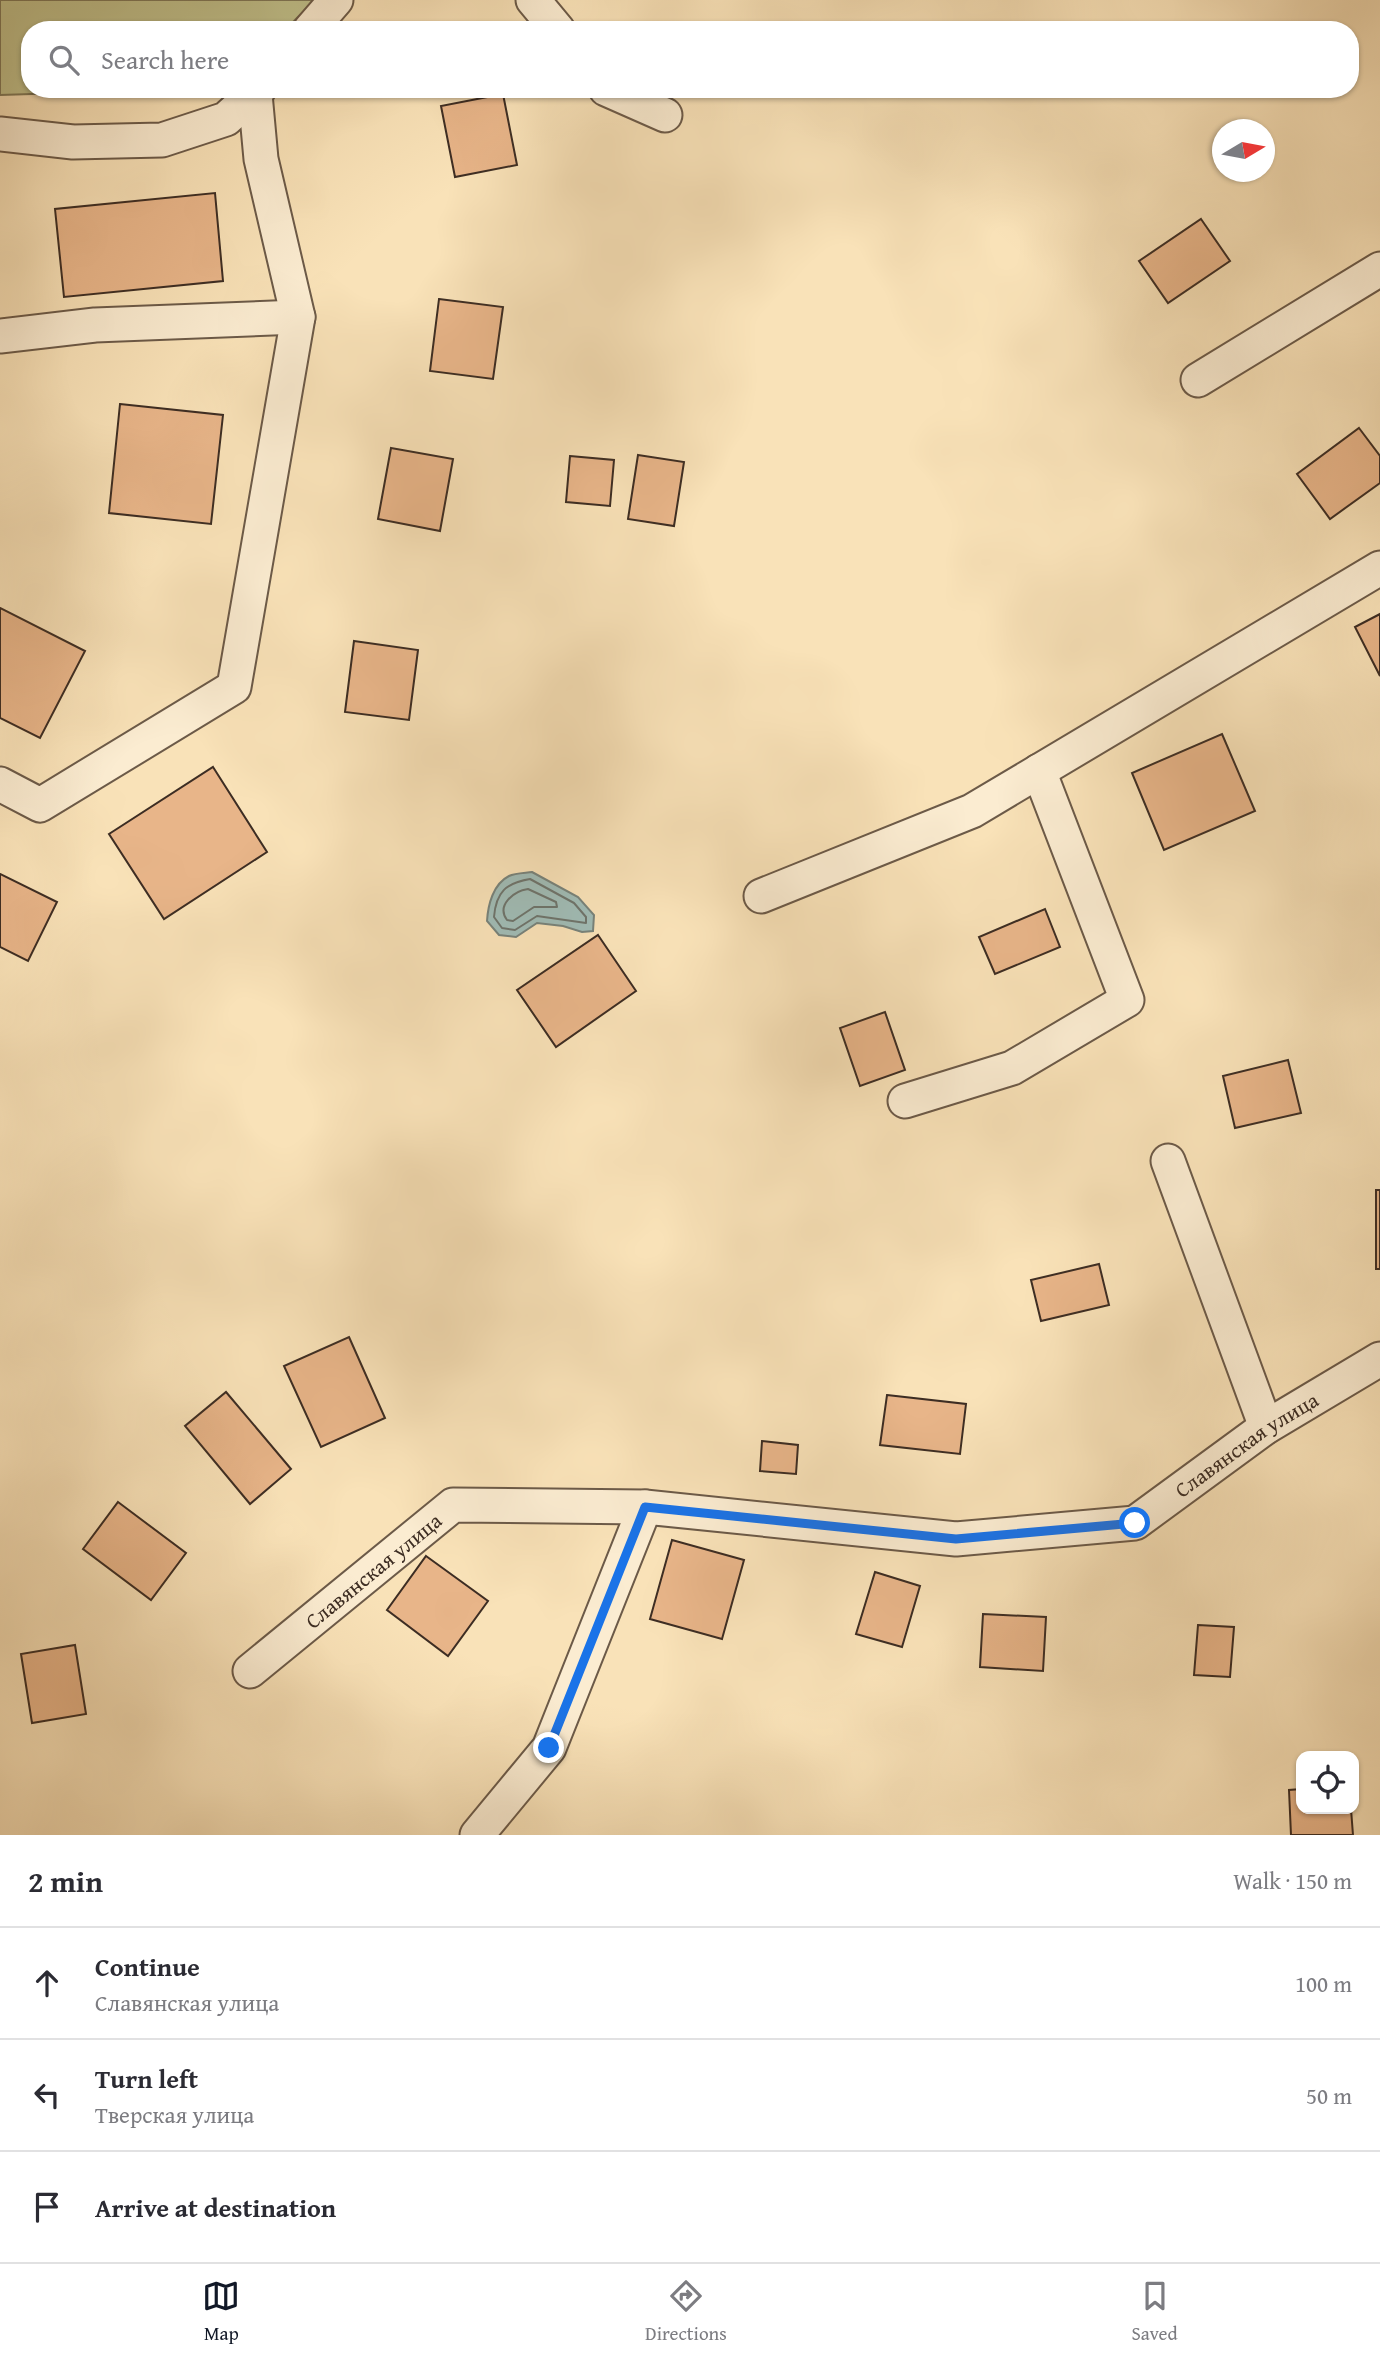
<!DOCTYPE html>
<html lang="en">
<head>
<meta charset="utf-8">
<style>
	:root { --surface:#fff; --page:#f2f2f3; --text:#2b2b33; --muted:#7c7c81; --line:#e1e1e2; --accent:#111827 }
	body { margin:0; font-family:"Gentium Book Plus",serif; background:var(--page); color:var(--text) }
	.controls { position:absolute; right:21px; bottom:21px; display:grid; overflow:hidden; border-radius:14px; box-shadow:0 2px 5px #0004 }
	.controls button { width:63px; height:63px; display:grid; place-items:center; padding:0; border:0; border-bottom:2px solid var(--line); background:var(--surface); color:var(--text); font:35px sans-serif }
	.compass { position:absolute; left:1212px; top:119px; width:63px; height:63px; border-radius:50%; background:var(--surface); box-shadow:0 2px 5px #0004; rotate:80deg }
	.stop { position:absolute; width:21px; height:21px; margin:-16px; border:5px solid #1a73e8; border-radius:50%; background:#fff }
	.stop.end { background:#1a73e8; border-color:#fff; box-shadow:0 2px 7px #0008 }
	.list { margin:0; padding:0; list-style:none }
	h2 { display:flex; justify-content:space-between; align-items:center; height:91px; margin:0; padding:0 28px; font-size:30px }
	h2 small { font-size:23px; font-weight:400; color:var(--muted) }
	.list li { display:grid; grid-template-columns:46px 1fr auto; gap:21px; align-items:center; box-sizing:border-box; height:112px; padding:0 28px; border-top:2px solid var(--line) }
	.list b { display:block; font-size:26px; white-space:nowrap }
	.list p { margin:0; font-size:23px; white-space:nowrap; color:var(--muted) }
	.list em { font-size:23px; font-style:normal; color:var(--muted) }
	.icon { flex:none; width:38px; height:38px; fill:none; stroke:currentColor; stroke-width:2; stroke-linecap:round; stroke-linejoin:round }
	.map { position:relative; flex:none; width:1380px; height:1835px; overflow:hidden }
	.search { position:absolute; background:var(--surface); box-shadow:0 2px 5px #0004; left:21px; right:21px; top:21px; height:77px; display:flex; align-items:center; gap:18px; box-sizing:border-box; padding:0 24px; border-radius:28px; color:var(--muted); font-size:26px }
	.sheet { height:427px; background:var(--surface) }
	nav { display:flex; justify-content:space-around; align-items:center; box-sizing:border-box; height:98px; border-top:2px solid var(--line); background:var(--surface); font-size:19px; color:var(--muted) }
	nav a { display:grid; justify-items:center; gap:4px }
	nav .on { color:var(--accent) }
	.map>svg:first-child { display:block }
</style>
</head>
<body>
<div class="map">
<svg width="1380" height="1835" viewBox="0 0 1380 1835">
	<rect width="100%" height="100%" fill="#f9e2b8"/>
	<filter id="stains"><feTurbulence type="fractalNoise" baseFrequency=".00286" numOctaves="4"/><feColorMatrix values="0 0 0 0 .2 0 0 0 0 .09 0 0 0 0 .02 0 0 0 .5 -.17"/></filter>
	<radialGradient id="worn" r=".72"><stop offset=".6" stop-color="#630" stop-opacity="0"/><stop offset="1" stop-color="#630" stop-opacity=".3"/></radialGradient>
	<!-- green -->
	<polygon fill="#c1c28d" stroke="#7f7858" stroke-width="2" points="0,0 315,0 285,30 30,30 30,89 192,89 0,95"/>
	<!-- water -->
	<path fill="#a0bcb6" stroke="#78837b" stroke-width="2" d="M532,872L578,897L594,915L593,931L582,932L563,926L537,923L516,937L499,935L487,921C488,905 493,884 509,876C515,873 525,873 532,872Z"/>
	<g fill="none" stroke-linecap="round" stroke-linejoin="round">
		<!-- shore -->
		<g stroke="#6e746c" stroke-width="2">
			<path d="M530,879L574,903L586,917V923L537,916L515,930L502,928L494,917C496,892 506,883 530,879Z"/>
			<path d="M528,889L556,902L557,907H534L513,921L507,920C496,905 514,891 528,889Z"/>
		</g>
	</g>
	<!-- building -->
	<g fill="#e8b589" stroke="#3d2d23" stroke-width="2">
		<polygon points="503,94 517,165 455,177 441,106"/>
		<polygon points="215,193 223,281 64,297 55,209"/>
		<polygon points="1201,219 1230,261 1168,303 1139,261"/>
		<polygon points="439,299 503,307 493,379 430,371"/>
		<polygon points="120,404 223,415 211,524 109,513"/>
		<polygon points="1359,428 1380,456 1380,483 1330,519 1297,474"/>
		<polygon points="391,448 453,459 440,531 378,519"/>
		<polygon points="638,455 684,462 674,526 628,519"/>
		<polygon points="570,456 614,460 610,506 566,502"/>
		<polygon points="0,608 85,651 40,738 0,718"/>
		<polygon points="1380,614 1380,676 1355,627"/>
		<polygon points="354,641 418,650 409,720 345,712"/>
		<polygon points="1222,734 1255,811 1164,850 1132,773"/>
		<polygon points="213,767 267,852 164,919 109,834"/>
		<polygon points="0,874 57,902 28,961 0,947"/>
		<polygon points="1045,909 1060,947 995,974 979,937"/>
		<polygon points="598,935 636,991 556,1047 517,990"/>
		<polygon points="885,1012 905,1070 860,1086 840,1028"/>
		<polygon points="1288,1060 1301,1113 1235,1128 1223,1076"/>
		<rect x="1376" y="1190" width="4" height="79"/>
		<polygon points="1099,1264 1109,1305 1041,1321 1031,1280"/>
		<polygon points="349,1337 385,1418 321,1447 284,1366"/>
		<polygon points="226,1392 291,1469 250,1504 185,1426"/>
		<polygon points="887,1395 966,1404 960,1454 880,1445"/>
		<polygon points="762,1441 798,1445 796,1474 760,1471"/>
		<polygon points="118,1502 186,1553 151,1600 83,1549"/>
		<polygon points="672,1540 744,1560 722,1639 650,1619"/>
		<polygon points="426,1556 488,1601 448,1656 387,1610"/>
		<polygon points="875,1572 920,1586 902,1647 856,1634"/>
		<polygon points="983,1614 1046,1617 1043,1671 980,1667"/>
		<polygon points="1198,1625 1234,1627 1230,1677 1194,1675"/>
		<polygon points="75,1645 86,1714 32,1723 21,1654"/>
		<polygon points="1301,1789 1301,1809 1351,1809 1353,1835 1291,1835 1289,1790"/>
	</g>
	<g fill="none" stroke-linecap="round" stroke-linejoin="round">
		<defs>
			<g id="minor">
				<polyline points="533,0 558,30"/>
				<polyline points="310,30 336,0"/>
				<polyline points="606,89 665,115"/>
				<polyline points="0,134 73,142 162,140 226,119 259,89"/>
				<polyline points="0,336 95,325 298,317"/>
				<polyline points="1198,380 1380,269"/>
				<polyline points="0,784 40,805 234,687 298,317 261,159 255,94"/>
				<polyline points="761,896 972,811 1380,568"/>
				<polyline points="905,1101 1012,1068 1127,1000 1039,771"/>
				<polyline points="1168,1161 1266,1427"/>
				<path id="s1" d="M250,1671L453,1505L645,1507L956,1539L1135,1523L1266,1427L1380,1359"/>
				<polyline points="477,1835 549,1748 645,1507"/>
			</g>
		</defs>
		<!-- minor casing -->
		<use href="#minor" stroke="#6c5a48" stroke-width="37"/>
		<!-- minor -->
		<use href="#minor" stroke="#fbecd1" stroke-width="33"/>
	</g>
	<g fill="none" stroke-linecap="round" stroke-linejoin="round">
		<!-- route -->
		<polyline stroke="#1a73e8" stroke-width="9" points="549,1748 645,1507 956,1539 1135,1523"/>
	</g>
	<g text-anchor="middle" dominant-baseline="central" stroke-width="7" stroke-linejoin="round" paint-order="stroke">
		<!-- street labels -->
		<g font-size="21" fill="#3d2d23" stroke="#fbecd1">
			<text stroke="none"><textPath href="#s1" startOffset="1083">Славянская улица</textPath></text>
			<text stroke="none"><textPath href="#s1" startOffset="159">Славянская улица</textPath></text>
		</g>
	</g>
	<rect width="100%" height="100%" filter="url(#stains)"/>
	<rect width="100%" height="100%" fill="url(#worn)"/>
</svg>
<div class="controls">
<button><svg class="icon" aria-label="locate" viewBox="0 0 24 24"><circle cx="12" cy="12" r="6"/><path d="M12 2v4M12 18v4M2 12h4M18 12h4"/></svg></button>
</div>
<svg class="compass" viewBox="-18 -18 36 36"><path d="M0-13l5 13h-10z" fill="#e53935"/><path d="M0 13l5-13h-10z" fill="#7c7c81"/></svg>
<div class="stop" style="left:1135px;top:1523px"></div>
<div class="stop end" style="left:549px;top:1748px"></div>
<div class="search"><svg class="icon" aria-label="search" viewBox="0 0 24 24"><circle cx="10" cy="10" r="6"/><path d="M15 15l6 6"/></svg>Search here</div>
</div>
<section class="sheet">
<h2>2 min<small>Walk · 150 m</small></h2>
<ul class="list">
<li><svg class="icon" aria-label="ahead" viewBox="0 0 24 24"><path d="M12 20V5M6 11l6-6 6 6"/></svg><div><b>Continue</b><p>Славянская улица</p></div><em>100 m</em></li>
<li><svg class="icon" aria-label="left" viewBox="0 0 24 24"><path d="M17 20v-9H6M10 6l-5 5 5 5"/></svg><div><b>Turn left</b><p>Тверская улица</p></div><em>50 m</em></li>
<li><svg class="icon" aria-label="arrive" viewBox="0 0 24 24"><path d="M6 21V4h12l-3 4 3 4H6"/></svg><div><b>Arrive at destination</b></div></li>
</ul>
</section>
<nav>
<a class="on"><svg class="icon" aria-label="map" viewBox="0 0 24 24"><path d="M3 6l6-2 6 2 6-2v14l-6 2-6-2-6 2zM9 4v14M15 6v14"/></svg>Map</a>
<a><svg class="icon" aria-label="directions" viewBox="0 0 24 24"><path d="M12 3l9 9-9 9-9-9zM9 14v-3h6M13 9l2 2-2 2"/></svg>Directions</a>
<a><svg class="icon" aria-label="saved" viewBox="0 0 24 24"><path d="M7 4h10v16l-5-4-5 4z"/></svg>Saved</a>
</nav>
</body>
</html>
